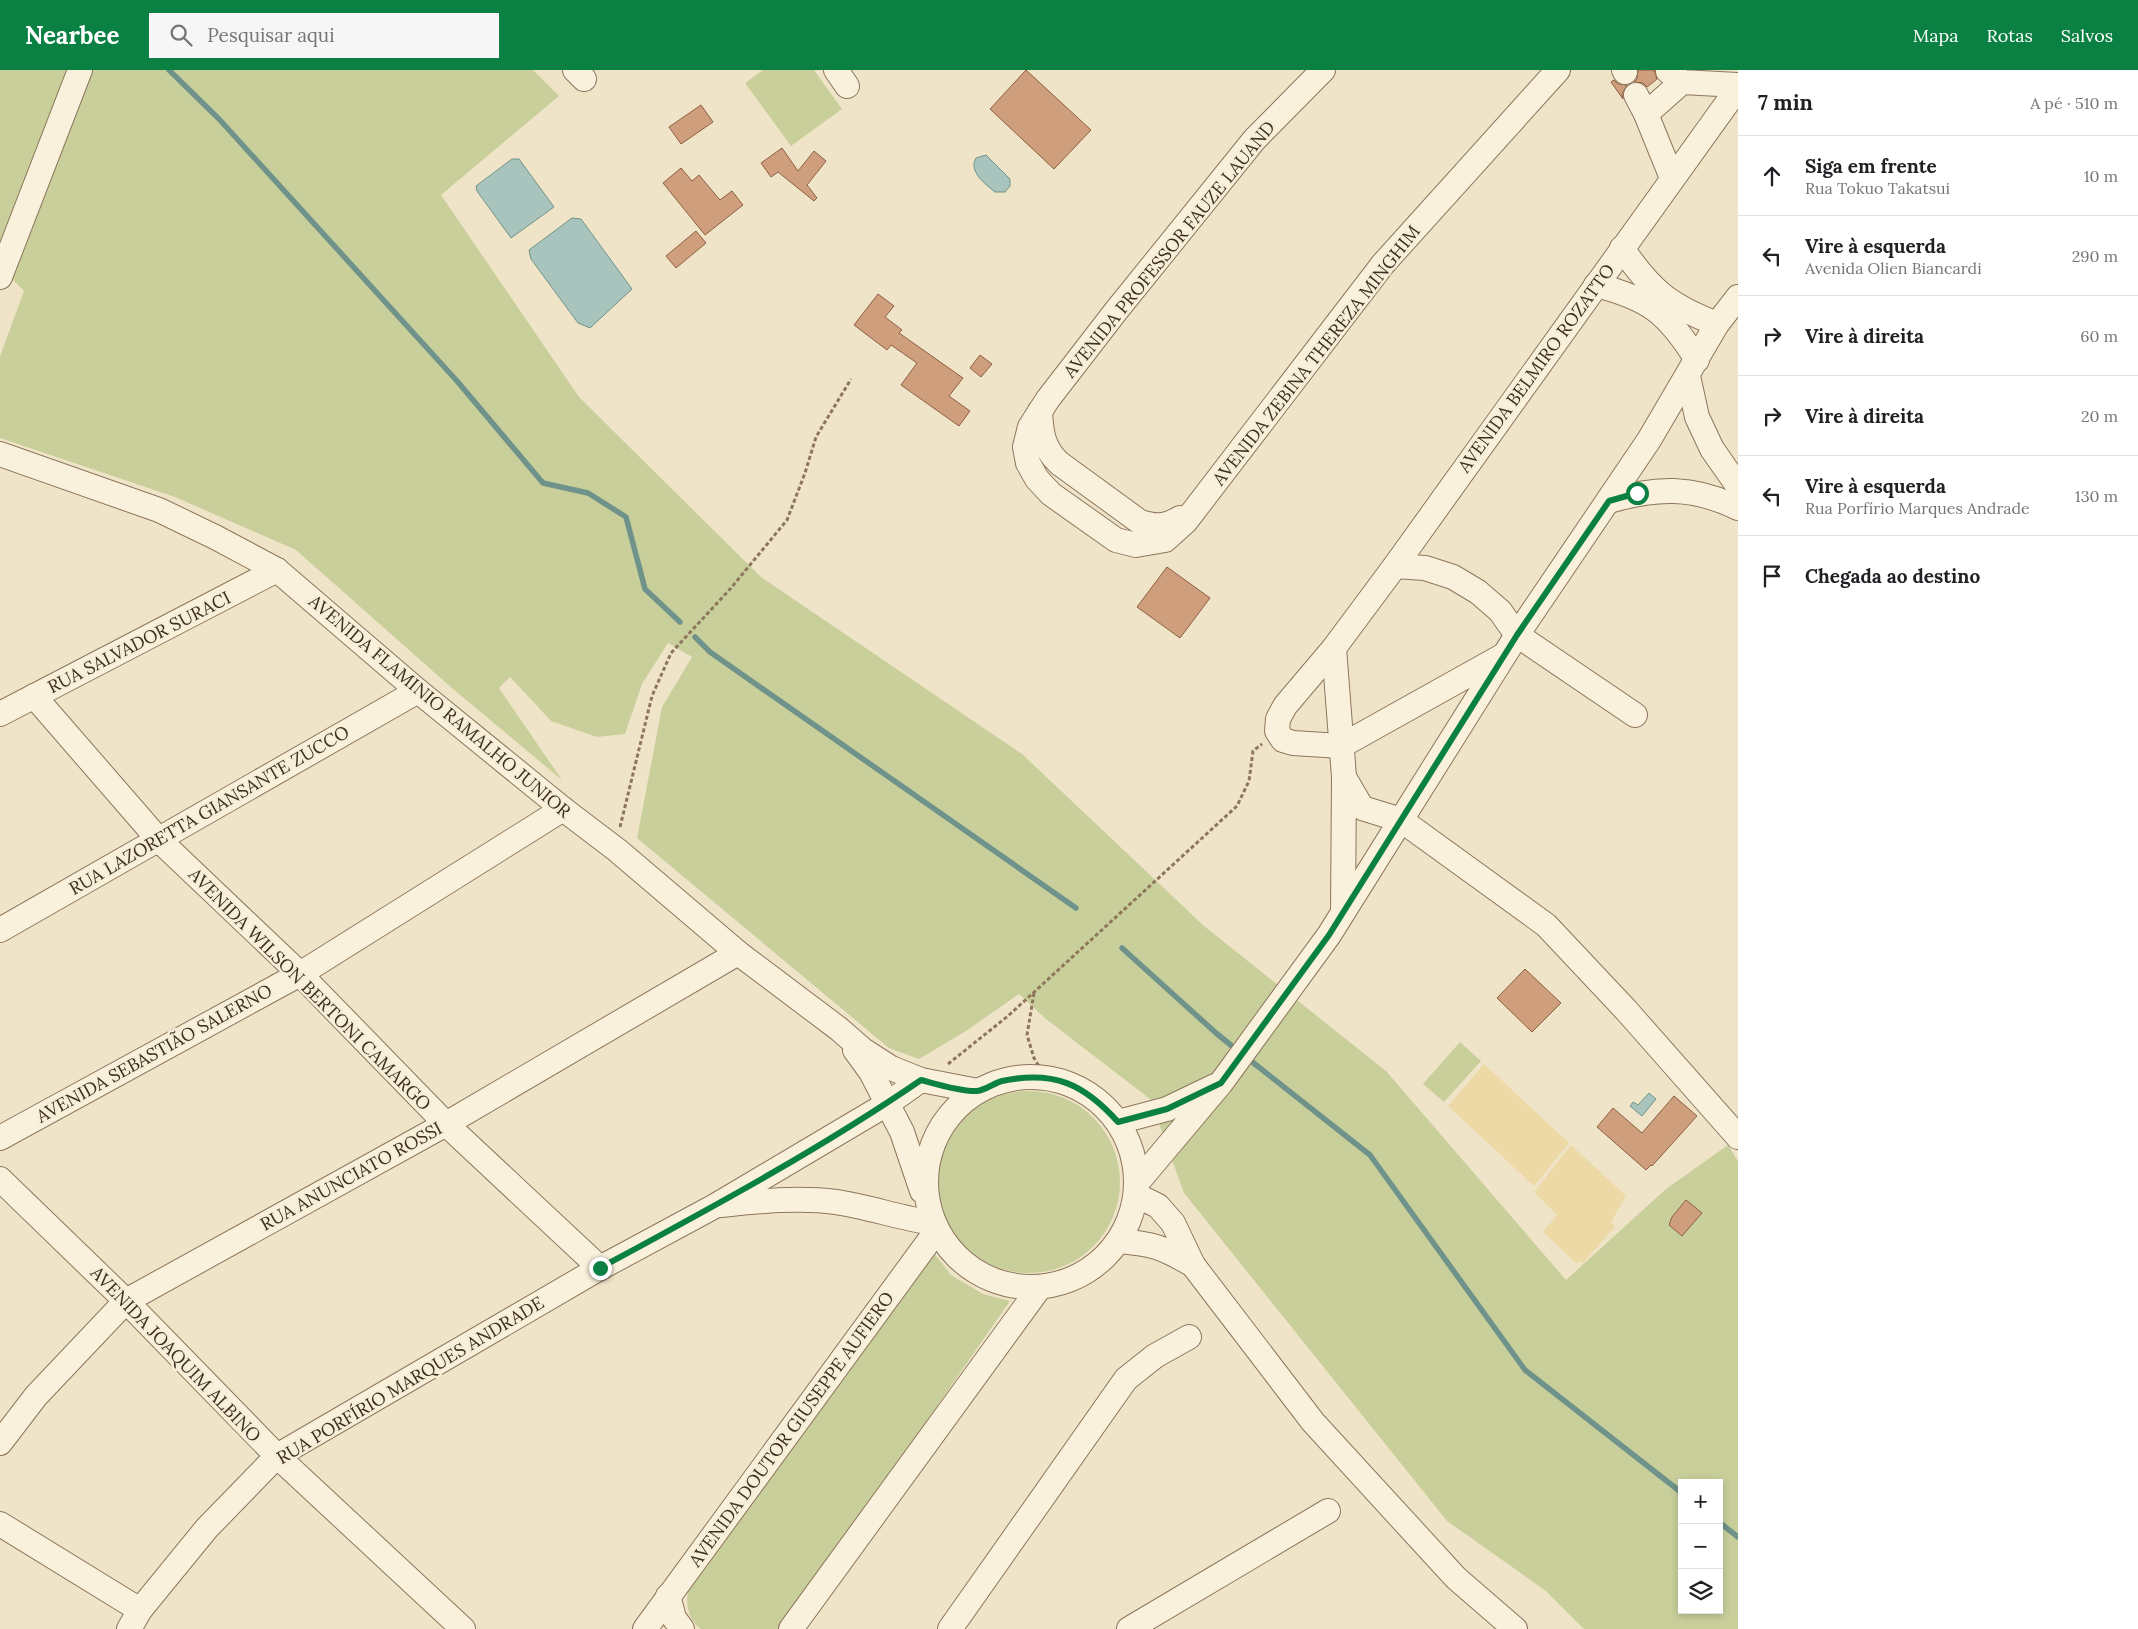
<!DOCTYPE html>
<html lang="pt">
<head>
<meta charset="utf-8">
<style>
	:root { --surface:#fff; --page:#f6f6f6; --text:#202124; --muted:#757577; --line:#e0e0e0; --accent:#0b8043 }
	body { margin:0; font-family:Lora,serif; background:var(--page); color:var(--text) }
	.controls { position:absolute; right:15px; bottom:15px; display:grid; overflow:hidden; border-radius:0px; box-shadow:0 2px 8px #0003 }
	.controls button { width:45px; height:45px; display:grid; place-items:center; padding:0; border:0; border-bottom:1px solid var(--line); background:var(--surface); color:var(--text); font:25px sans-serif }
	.stop { position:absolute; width:15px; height:15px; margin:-11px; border:4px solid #0b8043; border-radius:50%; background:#fff }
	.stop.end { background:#0b8043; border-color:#fff; box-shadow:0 1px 5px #0008 }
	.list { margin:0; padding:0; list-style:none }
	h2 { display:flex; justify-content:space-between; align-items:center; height:65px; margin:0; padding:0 20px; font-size:21px }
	h2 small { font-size:16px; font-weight:400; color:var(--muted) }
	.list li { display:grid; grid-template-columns:32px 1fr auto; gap:15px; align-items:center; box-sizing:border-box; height:80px; padding:0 20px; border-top:1px solid var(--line) }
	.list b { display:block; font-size:19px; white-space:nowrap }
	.list p { margin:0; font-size:16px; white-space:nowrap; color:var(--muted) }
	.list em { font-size:16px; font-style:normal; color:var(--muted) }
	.icon { flex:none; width:28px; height:28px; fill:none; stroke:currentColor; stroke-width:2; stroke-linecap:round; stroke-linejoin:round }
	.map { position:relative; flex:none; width:1738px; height:1559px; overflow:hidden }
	header { display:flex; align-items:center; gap:30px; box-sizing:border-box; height:70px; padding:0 25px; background:var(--accent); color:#fff }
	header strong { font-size:24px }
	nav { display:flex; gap:28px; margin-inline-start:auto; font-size:18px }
	.search { width:350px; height:45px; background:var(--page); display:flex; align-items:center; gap:12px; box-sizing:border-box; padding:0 18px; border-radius:0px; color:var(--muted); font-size:19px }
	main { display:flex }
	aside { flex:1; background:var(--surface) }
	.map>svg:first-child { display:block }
</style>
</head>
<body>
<header>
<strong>Nearbee</strong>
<div class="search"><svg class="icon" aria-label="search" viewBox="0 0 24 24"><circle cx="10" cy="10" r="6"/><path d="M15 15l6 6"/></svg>Pesquisar aqui</div>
<nav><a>Mapa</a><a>Rotas</a><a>Salvos</a></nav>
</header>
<main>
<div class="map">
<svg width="1738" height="1559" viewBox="0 0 1738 1559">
	<rect width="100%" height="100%" fill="#f0e4c8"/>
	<!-- green -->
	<g fill="#c9cf9b" fill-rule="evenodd">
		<path d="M0,0H533L559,26L441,125L579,327L761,507L1022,684L1204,856L1386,1001L1566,1210L1666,1119L1728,1075L1738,1091V1559H1584L1546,1521L1447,1451L1184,1123L1150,1029L1046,949L1019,924L966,961L919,989L889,978L637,768L662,637L692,587L668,573L642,614L625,664L597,667L551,651L510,607L499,618L562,710L453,619L296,480L175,427L0,368V286L24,221L0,197ZM1682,1413H1719V1540H1682Z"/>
		<polygon points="763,0 814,0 842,39 791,76 745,13"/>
		<polygon points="1460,972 1481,991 1444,1032 1423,1014"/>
		<circle cx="1029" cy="1112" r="91"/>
		<path d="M930,1178L951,1205L983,1224L1010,1231L782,1559H701C687,1549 686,1534 688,1518Z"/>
	</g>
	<!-- sand -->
	<g fill="#ecd9a5">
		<polygon points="1484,994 1569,1073 1534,1116 1448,1036"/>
		<polygon points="1571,1075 1626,1126 1611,1152 1615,1157 1583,1193 1580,1191 1577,1194 1543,1162 1557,1145 1534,1122"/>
	</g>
	<!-- water -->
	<g fill="#a9c4bc" stroke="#6f938a">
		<path d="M986,85L1010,109V116L1005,122H995C985,114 968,101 976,88Z"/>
		<polygon points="512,89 519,89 554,137 511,168 477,121 476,116"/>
		<polygon points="572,148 581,149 632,219 590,258 578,253 531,189 529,180"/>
		<polygon points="1649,1023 1656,1029 1642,1046 1630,1036 1633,1032 1638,1035"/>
	</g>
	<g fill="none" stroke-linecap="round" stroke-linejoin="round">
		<!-- stream -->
		<g stroke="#6f938a" stroke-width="5.5">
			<polyline points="169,0 219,49 457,311 543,413 588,423 626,447 645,519 680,552"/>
			<polyline points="695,567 710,582 1076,838"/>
			<polyline points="1122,878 1216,963 1238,981"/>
			<polyline points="1246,987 1370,1085 1525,1300 1682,1423"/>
			<polyline points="1719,1452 1738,1467"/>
		</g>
	</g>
	<!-- building -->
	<g fill="#cf9f7d" stroke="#8d5f41">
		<polygon points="1026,0 1091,60 1054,99 990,39"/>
		<polygon points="1638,0 1654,0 1657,9 1647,17 1643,13 1634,12 1637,9"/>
		<polygon points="1614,10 1618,14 1627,15 1622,24 1623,29 1611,12"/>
		<polygon points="701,35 713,52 681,74 669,57"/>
		<polygon points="782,78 798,101 814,81 826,91 807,115 817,128 814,131 778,102 771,107 761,93"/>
		<polygon points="681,98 692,111 699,105 720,130 732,121 743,135 705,165 663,113"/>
		<polygon points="696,161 706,173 676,198 666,186"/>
		<polygon points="878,224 894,236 885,247 902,260 899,263 963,308 949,326 970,341 959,356 901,315 917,293 891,275 887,280 854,255"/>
		<polygon points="980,285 992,294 981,307 970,298"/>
		<polygon points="1167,497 1210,528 1180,568 1137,537"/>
		<polygon points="1525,899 1561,933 1532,962 1497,928"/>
		<polygon points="1674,1026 1697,1046 1652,1096 1651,1095 1646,1100 1597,1057 1613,1038 1642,1063"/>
		<polygon points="1686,1130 1702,1143 1682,1166 1669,1155 1672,1147"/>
	</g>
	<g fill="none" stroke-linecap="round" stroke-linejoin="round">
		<defs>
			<g id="minor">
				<polyline points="575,0 584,9"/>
				<polyline points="836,0 847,16"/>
				<polyline points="1323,0 1254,70 1116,241 1048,329 1030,357 1025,377 1028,393 1037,409 1051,424 1116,470 1136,475 1165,470 1186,451 1383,194 1558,0"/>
				<polyline points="1624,0 1625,2"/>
				<polyline points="1668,1 1682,12 1738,15"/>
				<polyline points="1636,25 1646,44 1672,108"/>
				<polyline points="1646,44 1682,12"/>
				<path d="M1622,178C1651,221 1670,236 1717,254"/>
				<polyline points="0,207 80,0"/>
				<path d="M1596,215C1650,229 1668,243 1697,290"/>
				<polyline points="1688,306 1697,347 1712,379 1738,416"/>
				<path d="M1040,341C1041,362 1043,378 1059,393L1140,452C1156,457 1165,457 1180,448"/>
				<polyline points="0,384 159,440 215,467 277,500 418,621 563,739 617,780 738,883 839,959 863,980 891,998 921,1010 978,1021"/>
				<path d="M1609,431C1656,417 1693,416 1738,438"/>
				<polyline points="1395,496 1425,498 1453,507 1478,522 1500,541 1517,565 1635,645"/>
				<polyline points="1334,578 1344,707 1343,842"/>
				<polyline points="1504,585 1341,676 1293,673 1283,670 1277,661 1278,649 1285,636 1334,578 1395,496 1738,18"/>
				<polyline points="34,626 159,770 300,904 446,1054 600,1198"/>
				<polyline points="0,644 277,500"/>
				<polyline points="1344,707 1362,738 1401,750 1546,855 1626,940 1738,1067"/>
				<polyline points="0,860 418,621"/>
				<polyline points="855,980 871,1002 902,1062 922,1121"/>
				<circle cx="1031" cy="1112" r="105"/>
				<polyline points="1118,1052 1167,1039 1215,1016"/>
				<polyline points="0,1068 300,904 563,739"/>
				<polyline points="0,1109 126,1231 277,1386 463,1559"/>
				<polyline points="1137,1113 1221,1013 1329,865 1517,565 1649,370 1717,254 1738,227"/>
				<polyline points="1136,1125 1158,1136 1173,1153 1193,1195 1313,1352 1456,1508 1515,1559"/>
				<path d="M721,1135C759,1131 799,1127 836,1132C869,1137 900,1148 933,1153"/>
				<path d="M1119,1171C1154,1174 1162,1177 1193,1195"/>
				<polyline points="0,1373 36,1326 126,1231 446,1054 738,883"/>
				<polyline points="0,1454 140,1540"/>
				<polyline points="668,1526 674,1548 682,1559"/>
				<polyline points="129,1559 140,1540 207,1458 277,1386 600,1198 715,1136 887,1034 921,1010"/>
				<polyline points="645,1559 937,1160"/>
				<polyline points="791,1559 1040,1217"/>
				<polyline points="950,1559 1126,1309 1155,1286 1189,1267"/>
				<polyline points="1129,1559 1328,1441"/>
			</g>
		</defs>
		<!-- minor casing -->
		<use href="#minor" stroke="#8d765c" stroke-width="26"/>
		<!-- path -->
		<g stroke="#8d765c" stroke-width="3" stroke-dasharray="4 2.5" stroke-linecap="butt">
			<polyline points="620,757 652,626 671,583 731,518 787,450 805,403 816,367 851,309"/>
			<polyline points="1034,923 1027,965 1034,988 1046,1008"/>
			<polyline points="948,994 1008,946 1237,736 1249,711 1253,681 1262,674"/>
		</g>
		<!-- minor -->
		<use href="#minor" stroke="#faf1dc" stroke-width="24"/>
	</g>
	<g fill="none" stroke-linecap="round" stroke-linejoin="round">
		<!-- route -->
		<path stroke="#0b8043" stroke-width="6" d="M600,1198C709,1139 819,1080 921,1010C936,1014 961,1022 977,1021C986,1020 994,1013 1002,1011C1054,1000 1084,1014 1118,1052L1167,1039L1221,1013L1329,865L1517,565L1609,431L1637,423"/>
	</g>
	<g text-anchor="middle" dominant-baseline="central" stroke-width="5" stroke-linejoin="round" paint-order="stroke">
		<!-- street labels -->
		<g font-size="18" fill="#3d2e20" stroke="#f7eed8">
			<text transform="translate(1169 179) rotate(-51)">AVENIDA PROFESSOR FAUZE LAUAND</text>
			<text transform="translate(1316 285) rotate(-52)">AVENIDA ZEBINA THEREZA MINGHIM</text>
			<text transform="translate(1536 298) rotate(-54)">AVENIDA BELMIRO ROZATTO</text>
			<text transform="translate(139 572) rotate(-27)">RUA SALVADOR SURACI</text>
			<text transform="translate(440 636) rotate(40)">AVENIDA FLAMINIO RAMALHO JUNIOR</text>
			<text transform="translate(209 740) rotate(-30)">RUA LAZORETTA GIANSANTE ZUCCO</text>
			<text transform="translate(310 919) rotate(45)">AVENIDA WILSON BERTONI CAMARGO</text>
			<text transform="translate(154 983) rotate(-29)">AVENIDA SEBASTIÃO SALERNO</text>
			<text transform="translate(351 1106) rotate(-29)">RUA ANUNCIATO ROSSI</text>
			<text transform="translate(176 1284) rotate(46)">AVENIDA JOAQUIM ALBINO</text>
			<text transform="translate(410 1310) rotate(-31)">RUA PORFÍRIO MARQUES ANDRADE</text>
			<text transform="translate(791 1359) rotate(-54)">AVENIDA DOUTOR GIUSEPPE AUFIERO</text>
		</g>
	</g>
</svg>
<div class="controls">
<button>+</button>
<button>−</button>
<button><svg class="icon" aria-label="layers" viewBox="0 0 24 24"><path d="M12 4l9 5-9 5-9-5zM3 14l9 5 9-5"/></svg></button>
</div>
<div class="stop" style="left:1637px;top:423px"></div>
<div class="stop end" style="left:600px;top:1198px"></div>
</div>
<aside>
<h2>7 min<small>A pé · 510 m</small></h2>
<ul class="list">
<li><svg class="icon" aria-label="ahead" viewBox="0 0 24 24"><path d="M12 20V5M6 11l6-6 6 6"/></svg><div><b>Siga em frente</b><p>Rua Tokuo Takatsui</p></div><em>10 m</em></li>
<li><svg class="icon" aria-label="left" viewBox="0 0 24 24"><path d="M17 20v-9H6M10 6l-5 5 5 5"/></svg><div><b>Vire à esquerda</b><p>Avenida Olien Biancardi</p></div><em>290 m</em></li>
<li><svg class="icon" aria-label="right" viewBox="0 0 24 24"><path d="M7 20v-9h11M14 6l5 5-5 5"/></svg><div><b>Vire à direita</b></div><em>60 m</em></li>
<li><svg class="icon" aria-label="right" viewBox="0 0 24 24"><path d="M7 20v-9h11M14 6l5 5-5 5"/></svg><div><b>Vire à direita</b></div><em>20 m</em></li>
<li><svg class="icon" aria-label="left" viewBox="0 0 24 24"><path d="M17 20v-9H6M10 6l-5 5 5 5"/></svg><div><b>Vire à esquerda</b><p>Rua Porfírio Marques Andrade</p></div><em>130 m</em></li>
<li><svg class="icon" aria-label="arrive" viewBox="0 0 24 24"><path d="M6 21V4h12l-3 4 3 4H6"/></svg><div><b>Chegada ao destino</b></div></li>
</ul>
</aside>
</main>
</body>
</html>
